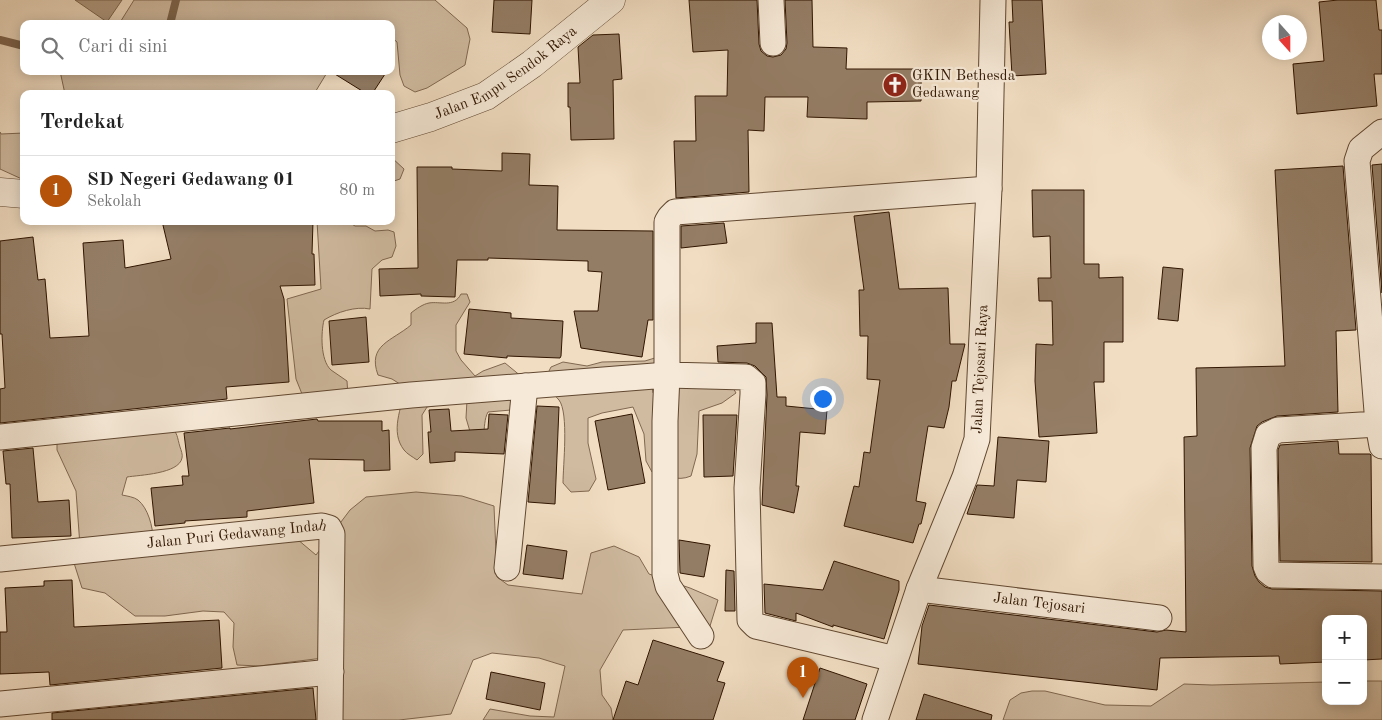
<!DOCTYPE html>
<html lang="id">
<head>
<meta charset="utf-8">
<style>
	:root { --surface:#fff; --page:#f6f6f6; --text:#222; --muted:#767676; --line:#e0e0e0; --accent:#b45309 }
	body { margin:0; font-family:"Old Standard TT",serif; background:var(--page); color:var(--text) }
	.controls { position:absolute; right:15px; bottom:15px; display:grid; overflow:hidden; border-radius:10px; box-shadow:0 2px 12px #0003 }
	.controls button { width:45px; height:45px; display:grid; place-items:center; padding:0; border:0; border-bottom:1px solid var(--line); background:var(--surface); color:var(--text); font:25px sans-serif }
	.compass { position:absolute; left:1262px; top:15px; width:45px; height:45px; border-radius:50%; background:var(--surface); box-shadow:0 2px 12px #0003; rotate:159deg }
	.you { position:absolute; left:822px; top:398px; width:18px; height:18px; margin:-12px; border:4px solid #fff; border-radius:50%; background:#1a73e8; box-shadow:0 0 0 8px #1a73e833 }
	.badge { display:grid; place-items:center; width:32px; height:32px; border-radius:50%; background:var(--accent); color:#fff; font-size:16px; font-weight:700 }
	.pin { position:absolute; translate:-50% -41px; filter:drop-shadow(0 1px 2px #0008) }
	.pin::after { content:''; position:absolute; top:26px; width:18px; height:15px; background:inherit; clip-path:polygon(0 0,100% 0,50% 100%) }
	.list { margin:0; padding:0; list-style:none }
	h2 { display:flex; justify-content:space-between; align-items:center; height:65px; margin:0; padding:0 20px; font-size:21px }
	h2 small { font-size:16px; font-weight:400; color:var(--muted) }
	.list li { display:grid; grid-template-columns:32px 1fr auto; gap:15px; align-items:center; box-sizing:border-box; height:70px; padding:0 20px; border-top:1px solid var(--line) }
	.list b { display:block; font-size:19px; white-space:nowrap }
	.list p { margin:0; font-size:16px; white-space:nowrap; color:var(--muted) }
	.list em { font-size:16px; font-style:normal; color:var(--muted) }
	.icon { flex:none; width:28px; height:28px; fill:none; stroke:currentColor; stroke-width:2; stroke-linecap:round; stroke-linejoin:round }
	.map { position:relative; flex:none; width:1382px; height:720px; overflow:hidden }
	.search { position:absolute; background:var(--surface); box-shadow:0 2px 12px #0003; left:20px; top:20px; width:375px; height:55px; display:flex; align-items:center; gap:12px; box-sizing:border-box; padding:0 18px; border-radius:10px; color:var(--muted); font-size:19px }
	.panel { position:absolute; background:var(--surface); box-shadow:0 2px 12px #0003; left:20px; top:90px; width:375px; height:135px; border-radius:10px }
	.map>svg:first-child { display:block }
</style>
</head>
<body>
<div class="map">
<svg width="1382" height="720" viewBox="0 0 1382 720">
	<rect width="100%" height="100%" fill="#f1ddc2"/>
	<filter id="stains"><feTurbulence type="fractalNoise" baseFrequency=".004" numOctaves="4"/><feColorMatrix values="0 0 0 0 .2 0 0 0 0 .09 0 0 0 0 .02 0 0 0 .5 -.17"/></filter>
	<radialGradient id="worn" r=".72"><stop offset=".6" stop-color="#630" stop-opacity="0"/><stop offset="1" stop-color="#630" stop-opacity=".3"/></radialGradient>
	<!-- green -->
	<g fill="#d0bba1" stroke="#806850">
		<polygon points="134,0 435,0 467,28 470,39 465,65 427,88 415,92 404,86 400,75 397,42 391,37 391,24 119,24"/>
		<polygon points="60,71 328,71 314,94 65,94"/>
		<polygon points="0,132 1,134 24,133 24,180 0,169"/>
		<polygon points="391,157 404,169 400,179 391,182"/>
		<path d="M317,221H347L355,226H366L375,231L388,230L394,232L396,246L392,257L382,260L372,269L370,309C356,306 337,312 324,320C321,332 320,360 331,370C336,374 342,377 347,381L348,396L302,394L296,379L287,299L321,289Z"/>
		<path d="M461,294H467L470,302L456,325V351L461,360L475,376L483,371L505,363L522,377L511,410L488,412C484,419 485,428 483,436L471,435L466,418L467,400L427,407L422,415L423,454L417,460C413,457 407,454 404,450C390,432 401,408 406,388L392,379L378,375C367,345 392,341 411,325V313C416,309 423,304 429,303C440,301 454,308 461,294Z"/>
		<path d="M658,357L652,387L653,393L659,397L674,386H732L736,393L722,403L699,411L697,454L691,476C677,482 666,475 652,472L646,461L644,434L633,407L602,413L588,418V443L596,479L589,491L571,492L563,483C563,466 569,413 559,400C556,396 551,393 547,391V375L551,367L563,362L587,366L602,362L645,361Z"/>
		<path d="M170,426C178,433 177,437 180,447C181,450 183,455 182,458C179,474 139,475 127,477L122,495C127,496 134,497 138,500C148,508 153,527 153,539L80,546L76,491L57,450V440Z"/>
		<polygon points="416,492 462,496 494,506 497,577 508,585 582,594 591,553 614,546 639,557 649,574 690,588 718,600 710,626 623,630 600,670 602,695 611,708 613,720 483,720 490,709 530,716 554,717 565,666 539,658 492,653 473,660 451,714 399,720 342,720 323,658 259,666 237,665 233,647 234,623 224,612 203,611 165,616 135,616 105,593 82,588 74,563 297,539 316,555 350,510 366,497"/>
		<polygon points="1363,681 1382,681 1382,720 1003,720 1010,700 1021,693 1032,691 1045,691 1105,705 1151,706 1184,684 1212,685 1326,682 1326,701 1363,701"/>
	</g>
	<!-- water -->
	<polygon fill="#af9980" stroke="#7c644d" points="75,0 122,0 107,22"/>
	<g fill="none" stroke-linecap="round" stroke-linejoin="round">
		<!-- stream -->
		<g stroke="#7c644d" stroke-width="8">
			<polyline points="170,24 176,0"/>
			<polyline points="0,40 24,46"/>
		</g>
	</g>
	<!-- building -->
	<g fill="#947d65" stroke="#301500">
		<polygon points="494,0 532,0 530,34 492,32"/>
		<polygon points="689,0 757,0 759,44 761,51 767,56 773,57 781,55 786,49 787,43 785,0 812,0 813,47 847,48 846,69 921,69 921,101 867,102 867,119 807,117 808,97 765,97 764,131 748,130 749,192 676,198 674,141 696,141 695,96 727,96 728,50 693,52"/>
		<polygon points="1012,0 1042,0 1046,74 1012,76 1009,22 1013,22"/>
		<polygon points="1338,0 1376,0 1379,30 1382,30 1382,74 1374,74 1377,106 1297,114 1293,64 1324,61 1319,2"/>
		<polygon points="619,34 622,79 613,80 614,139 571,140 570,107 568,107 568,83 580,83 578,47 593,35"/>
		<polygon points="330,71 387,71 372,94 367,94"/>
		<polygon points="502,153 530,154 529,185 558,186 557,230 653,231 653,320 648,320 642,357 581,348 574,311 598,311 602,272 588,271 588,261 488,258 488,260 457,260 455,297 421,296 421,294 380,296 379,269 418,268 417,167 452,167 452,169 502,171"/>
		<polygon points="1382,164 1382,293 1372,165"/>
		<polygon points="1343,166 1356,330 1336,331 1338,412 1277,416 1262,422 1257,426 1250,448 1252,566 1255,576 1259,582 1265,587 1272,589 1382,591 1382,659 1363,660 1363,619 1326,619 1326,662 1280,664 1279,656 1160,658 1157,690 918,664 922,626 929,605 1157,632 1166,630 1186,632 1184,437 1197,436 1196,368 1285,366 1275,170"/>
		<polygon points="1032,190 1084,190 1084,264 1099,264 1099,278 1123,277 1123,342 1104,342 1104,382 1094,382 1097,433 1039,437 1035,381 1036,344 1053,345 1052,301 1039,301 1038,278 1051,278 1050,236 1033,237"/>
		<polygon points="889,212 899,289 948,288 950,344 965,344 956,381 952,381 949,407 944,428 928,426 916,501 926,503 921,524 919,524 913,543 844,526 854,486 859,487 864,452 870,453 880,380 867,379 868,336 860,336 859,290 864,290 854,216"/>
		<polygon points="162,221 313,221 312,254 314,254 315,285 280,286 284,299 289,382 226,387 227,399 0,423 0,389 5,388 2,334 0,334 0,241 33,237 38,280 45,279 50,338 89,336 83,243 123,240 125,268 171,259"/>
		<polygon points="724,223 727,243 681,248 681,226"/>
		<polygon points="1163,267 1183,269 1178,321 1158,319"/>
		<polygon points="469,309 511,313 511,318 563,321 561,356 560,358 507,356 507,358 464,354"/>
		<polygon points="366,317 369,362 332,365 329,321"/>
		<polygon points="756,323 772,323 777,397 786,397 786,406 827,410 825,434 800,432 796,486 799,486 794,513 762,505 767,395 766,377 755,366 747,363 718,362 717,346 756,343"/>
		<polygon points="537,406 559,407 555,504 528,502"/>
		<polygon points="449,409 451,431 488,429 489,414 508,415 504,454 455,452 455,461 430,463 428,432 431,432 429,410"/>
		<polygon points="632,414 645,483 608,490 595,421"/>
		<polygon points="703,415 737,415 733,476 704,477"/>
		<polygon points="317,419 318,421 382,421 382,431 389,430 390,470 364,471 364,460 309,459 314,503 247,511 247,517 185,521 185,523 155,526 151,488 183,485 182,476 189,476 184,433 230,428 230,429"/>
		<polygon points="998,437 1049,441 1046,482 1017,480 1014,518 967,514 977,485 994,486"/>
		<polygon points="1338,441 1339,454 1370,454 1371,455 1372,562 1280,561 1278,450 1280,445"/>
		<polygon points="33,448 38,502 69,500 71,536 12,538 10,484 6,484 3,451"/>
		<polygon points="679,540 710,545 704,577 680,573"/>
		<polygon points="527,545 567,551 563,579 523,574"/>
		<polygon points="834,561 899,581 899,590 884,639 833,625 833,627 796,613 796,621 765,613 764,584 823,590"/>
		<polygon points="726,570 734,571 735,611 725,611"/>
		<polygon points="72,580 74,627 219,620 222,668 50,685 49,672 0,674 0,632 7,632 5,588 44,586 44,581"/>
		<polygon points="653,640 724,662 717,681 725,683 713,720 613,720 626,681 638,685"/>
		<polygon points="820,668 867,684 855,720 803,720"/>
		<polygon points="491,672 545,683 540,710 486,699"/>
		<polygon points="313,688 316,720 52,720 52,713"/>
		<polygon points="924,694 992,715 991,720 916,720"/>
	</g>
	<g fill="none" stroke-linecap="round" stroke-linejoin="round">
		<defs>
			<g id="minor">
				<polyline points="771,0 773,43"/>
				<polyline points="1382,132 1361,149 1357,161 1378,424 1278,430 1268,435 1264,448 1266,566 1268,571 1273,575 1382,577"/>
				<polyline points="1382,424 1378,424 1382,446"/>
				<polyline points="0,437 411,395 667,375 665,421 665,574 668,586 701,636"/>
				<path id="s1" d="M0,559L322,526L329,528L332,534L330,720"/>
				<polyline points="507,568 525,386"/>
				<path id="s2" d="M919,589L1159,618"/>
				<polyline points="895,659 756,626 750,620 747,488 753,394 753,383 746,377 667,375 667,222 670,217 675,212 989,189"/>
				<polyline points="0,704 331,672"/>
				<path id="s3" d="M875,720L919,589L965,477L977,439L989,189L993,0"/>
			</g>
			<g id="tertiary">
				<path id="s4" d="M391,129L431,117L486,96L532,64L611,0"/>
				<polyline points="0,192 24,194"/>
			</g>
		</defs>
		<!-- minor casing -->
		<use href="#minor" stroke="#604730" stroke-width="27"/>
		<!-- tertiary casing -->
		<use href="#tertiary" stroke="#604730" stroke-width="29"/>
		<!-- minor -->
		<use href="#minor" stroke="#f6e9d7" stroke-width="25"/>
		<!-- tertiary -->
		<use href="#tertiary" stroke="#f6e9d7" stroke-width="28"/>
	</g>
	<!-- icons -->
	<defs>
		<symbol id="church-disc" viewBox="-11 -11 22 22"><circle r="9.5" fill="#8f2418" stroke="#f6e9d7"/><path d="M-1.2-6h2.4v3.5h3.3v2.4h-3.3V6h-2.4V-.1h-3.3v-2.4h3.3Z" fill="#fff"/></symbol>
	</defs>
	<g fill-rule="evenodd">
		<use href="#church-disc" x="881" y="71" width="28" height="28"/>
	</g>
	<g text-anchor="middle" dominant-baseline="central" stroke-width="4.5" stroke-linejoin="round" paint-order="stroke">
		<!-- street labels -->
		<g font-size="15" fill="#301500" stroke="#f6e9d7">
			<text stroke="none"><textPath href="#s4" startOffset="129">Jalan Empu Sendok Raya</textPath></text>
			<text stroke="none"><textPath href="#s3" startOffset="369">Jalan Tejosari Raya</textPath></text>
			<text stroke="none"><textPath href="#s1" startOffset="238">Jalan Puri Gedawang Indah</textPath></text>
			<text stroke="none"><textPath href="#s2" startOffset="121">Jalan Tejosari</textPath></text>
		</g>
		<!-- poi labels -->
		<g font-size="15" fill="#301500" stroke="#f6e9d7" text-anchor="start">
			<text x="912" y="76">GKIN Bethesda<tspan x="912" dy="17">Gedawang</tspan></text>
		</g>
	</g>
	<rect width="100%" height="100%" filter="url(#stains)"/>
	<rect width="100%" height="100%" fill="url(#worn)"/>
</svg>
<div class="controls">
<button>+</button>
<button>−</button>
</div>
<svg class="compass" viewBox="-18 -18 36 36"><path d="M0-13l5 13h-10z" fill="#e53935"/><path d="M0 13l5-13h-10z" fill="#767676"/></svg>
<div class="you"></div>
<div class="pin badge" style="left:803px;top:698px">1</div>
<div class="search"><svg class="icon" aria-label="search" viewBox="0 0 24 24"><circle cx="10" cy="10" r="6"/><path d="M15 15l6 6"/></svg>Cari di sini</div>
<section class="panel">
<h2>Terdekat<small></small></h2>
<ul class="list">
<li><span class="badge">1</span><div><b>SD Negeri Gedawang 01</b><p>Sekolah</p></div><em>80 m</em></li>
</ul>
</section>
</div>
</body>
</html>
